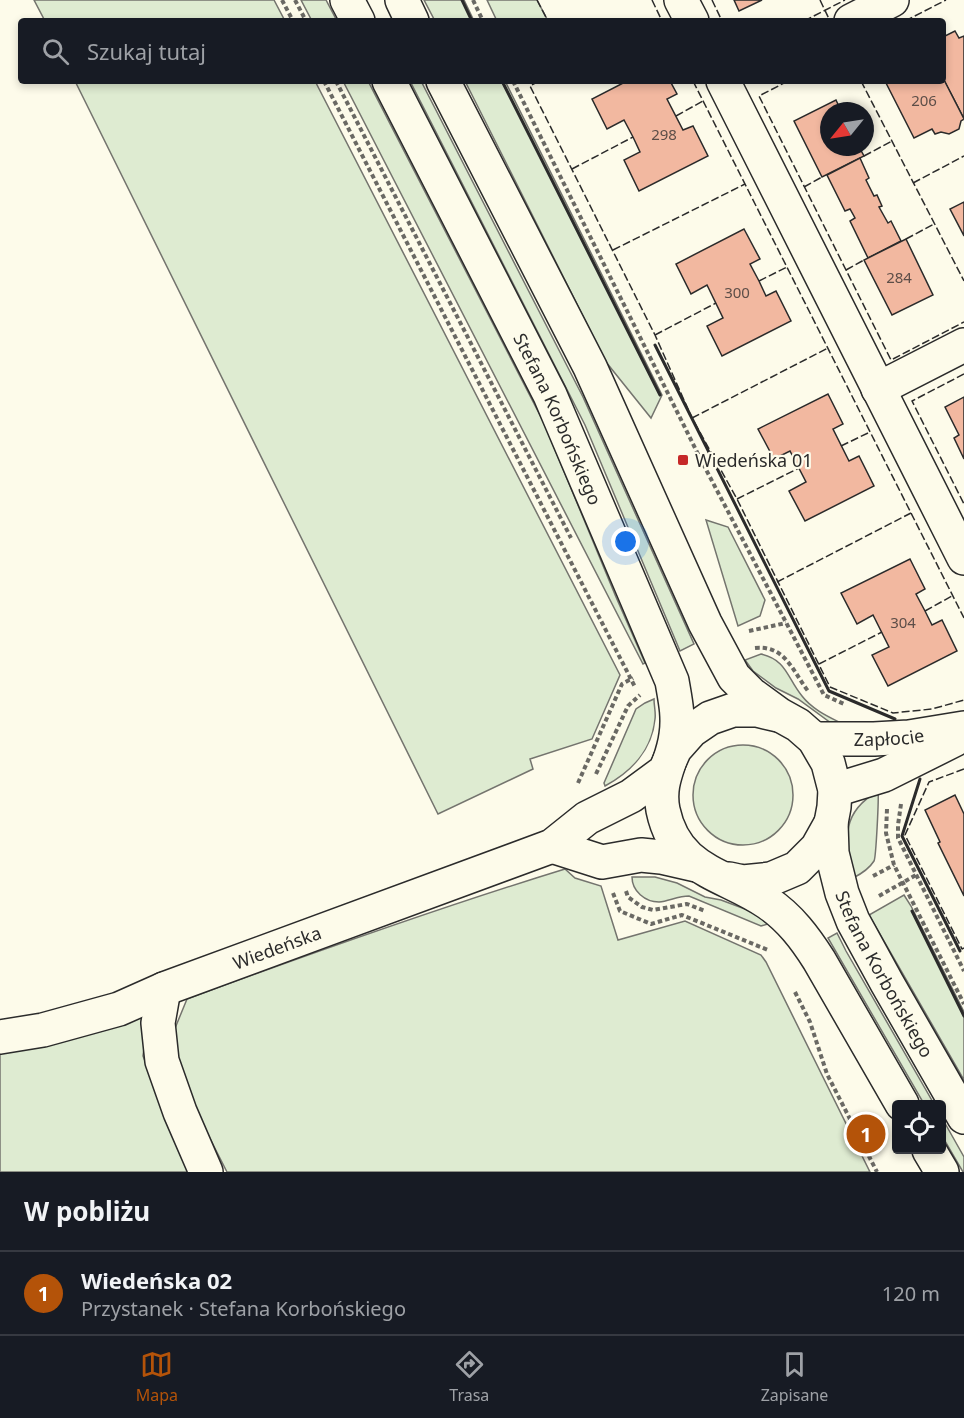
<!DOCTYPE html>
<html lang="pl">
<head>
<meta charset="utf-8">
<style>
	:root { --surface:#171b24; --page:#20242c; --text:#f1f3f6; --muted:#9ea1a6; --line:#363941; --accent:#b45309 }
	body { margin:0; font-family:"Noto Sans",sans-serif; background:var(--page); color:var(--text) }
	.controls { position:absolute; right:18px; bottom:18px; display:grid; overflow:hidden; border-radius:6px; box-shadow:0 3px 9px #0003 }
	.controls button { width:54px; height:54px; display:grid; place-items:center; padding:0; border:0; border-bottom:2px solid var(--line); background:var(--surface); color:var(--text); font:30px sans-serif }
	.compass { position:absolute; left:820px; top:102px; width:54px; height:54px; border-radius:50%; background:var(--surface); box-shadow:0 3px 9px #0003; rotate:240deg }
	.you { position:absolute; left:626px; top:542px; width:21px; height:21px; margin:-15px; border:4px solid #fff; border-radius:50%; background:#1a73e8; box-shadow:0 0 0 9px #1a73e833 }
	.badge { display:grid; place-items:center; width:39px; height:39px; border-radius:50%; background:var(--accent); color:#fff; font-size:20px; font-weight:700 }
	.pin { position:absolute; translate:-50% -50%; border:3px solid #fff; box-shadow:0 2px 6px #0006 }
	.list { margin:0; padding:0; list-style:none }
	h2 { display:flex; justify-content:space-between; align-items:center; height:78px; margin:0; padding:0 24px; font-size:26px }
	h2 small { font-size:20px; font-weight:400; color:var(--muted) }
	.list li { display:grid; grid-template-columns:39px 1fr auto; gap:18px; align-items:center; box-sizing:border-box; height:84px; padding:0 24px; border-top:2px solid var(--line) }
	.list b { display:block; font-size:22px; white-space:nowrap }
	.list p { margin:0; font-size:20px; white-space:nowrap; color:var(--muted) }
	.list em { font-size:20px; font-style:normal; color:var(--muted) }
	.icon { flex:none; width:33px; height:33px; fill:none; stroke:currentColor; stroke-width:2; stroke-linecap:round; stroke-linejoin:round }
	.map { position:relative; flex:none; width:964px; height:1172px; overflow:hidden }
	.search { position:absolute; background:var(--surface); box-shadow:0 3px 9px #0003; left:18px; right:18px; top:18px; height:66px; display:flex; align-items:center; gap:15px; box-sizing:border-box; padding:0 21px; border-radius:6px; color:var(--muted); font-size:22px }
	.sheet { height:162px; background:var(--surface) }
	nav { display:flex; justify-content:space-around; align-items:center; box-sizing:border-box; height:84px; border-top:2px solid var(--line); background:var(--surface); font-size:16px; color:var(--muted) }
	nav a { display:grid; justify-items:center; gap:3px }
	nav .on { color:var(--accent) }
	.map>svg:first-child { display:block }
</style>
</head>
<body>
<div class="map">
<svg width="964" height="1172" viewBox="0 0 964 1172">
	<rect width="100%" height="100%" fill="#fdfbea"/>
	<!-- green -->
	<g fill="#deebd1" stroke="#74746e" stroke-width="1.5">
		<polygon points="34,0 274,0 285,21 45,21"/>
		<polygon points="301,0 326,0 337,21 312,21"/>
		<polygon points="424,0 464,0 474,21 435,21"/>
		<polygon points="487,0 537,0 548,21 497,21"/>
		<polygon points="75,81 315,81 620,675 592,739 530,759 533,769 438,814"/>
		<polygon points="343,81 368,81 544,423 616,597 645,663 643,664"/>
		<polygon points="410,81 421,81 583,397 694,644 680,651 585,425"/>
		<polygon points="465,81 505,81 662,395 651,418 606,362"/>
		<polygon points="706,520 728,527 765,600 760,616 738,626"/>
		<path d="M761,654C787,660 787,678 802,696C812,709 827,716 841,723H831L798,699L776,688L753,671L745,660Z"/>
		<path d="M654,699C654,706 656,713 655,719C652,750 631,772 605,786L604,783L636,709L645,703Z"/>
		<circle cx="743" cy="795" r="50"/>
		<path d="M878,791C879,797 876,858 874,861C869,869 861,874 853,878C846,840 839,814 878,791Z"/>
		<path d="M565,869L575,878L601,886L618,940L685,921L761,955L766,962L870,1172H227L173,1066L171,1038L187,999C312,953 438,908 565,869Z"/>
		<path d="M632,877H655L677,883L705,897L721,900L753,912L768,924L761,926L689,896C678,896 669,901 659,902C645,902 632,891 632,877Z"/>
		<polygon points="904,895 911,906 964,1012 964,1080 869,915"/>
		<polygon points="837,933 846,951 934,1104 924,1104 828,938"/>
		<polygon points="149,1013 143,1056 168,1120 192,1172 0,1172 0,1049"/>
		<polygon points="942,1118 964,1157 964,1172 963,1172 942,1136"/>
	</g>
	<!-- building -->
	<g fill="#f2b8a0" stroke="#2b2b2b" stroke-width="1.5">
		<polygon points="734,0 762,0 739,11"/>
		<polygon points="955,31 959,38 964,36 964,119 943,78 943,37"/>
		<polygon points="943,78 964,119 961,121 959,129 949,134 941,132 935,134 932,129 914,138 885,81 943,81"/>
		<polygon points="627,81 670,81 677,94 667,99 683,130 693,126 708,156 639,191 624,160 640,152 633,137 624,120 607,129 592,99"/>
		<polygon points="836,100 841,111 829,111 829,147 859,147 864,156 822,177 794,121"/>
		<polygon points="860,158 869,178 866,180 874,196 877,195 882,206 879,207 888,223 891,221 901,241 868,258 850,221 855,218 850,209 845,211 827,175"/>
		<polygon points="964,202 964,236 950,209"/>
		<polygon points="744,229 760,259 750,264 759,281 766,296 776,291 791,321 722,356 707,326 723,318 707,285 691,294 676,264"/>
		<polygon points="906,239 933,295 892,315 864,260"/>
		<polygon points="828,394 843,424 833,429 849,461 859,456 874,486 805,521 789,491 806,482 790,451 774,459 758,429"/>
		<polygon points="964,397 964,459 954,438 959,435 945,407"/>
		<polygon points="910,559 925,589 916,594 925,611 932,625 942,620 957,651 888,686 872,655 889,647 873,615 857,624 841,593"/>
		<polygon points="955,795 964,814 964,896 938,843 940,842 925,810"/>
	</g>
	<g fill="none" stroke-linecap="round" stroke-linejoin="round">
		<defs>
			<g id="minor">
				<polyline points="347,0 358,21"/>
				<polyline points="402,0 412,21"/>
				<polyline points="681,0 692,21"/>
				<polyline points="851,21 892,0"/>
				<path id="s1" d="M389,81L550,395L672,681C675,699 679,716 676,735C673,762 657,780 663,810C676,872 724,873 768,903C790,918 805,938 819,960L902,1104"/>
				<path id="s2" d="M443,81L590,367L705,623L734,677L751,694L780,715L798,725L814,739L828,763L835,790L834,807L831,823L832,853L842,893L853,921L887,983L964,1117"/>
				<polyline points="723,81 964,558"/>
				<polyline points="878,389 964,345"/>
				<path id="s3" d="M814,739H874L909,737L964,728"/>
				<polyline points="835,790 884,775 954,740"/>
				<polyline points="552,846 602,862 641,855 661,857 696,865"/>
				<polyline points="729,879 743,882 771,879 797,868 817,848 831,823"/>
				<polyline points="164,989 158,1023 162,1061 180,1112 206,1172"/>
				<path id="s4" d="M0,1037L43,1030L119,1009L164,989L552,846L587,818L631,796L665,771L675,749L691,731L710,718L733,710H757L778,715"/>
				<polyline points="929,1150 942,1172"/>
			</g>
		</defs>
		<!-- minor casing -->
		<use href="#minor" stroke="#2b2b2b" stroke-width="36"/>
		<!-- path -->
		<g stroke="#6a6964" stroke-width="4" stroke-dasharray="4.5 3" stroke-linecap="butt">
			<polyline points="282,0 293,21"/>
			<polyline points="295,0 306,21"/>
			<polyline points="473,0 483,21"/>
			<polyline points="324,81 635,687"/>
			<polyline points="336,81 571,538"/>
			<polyline points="513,81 700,458 824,695 844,704"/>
			<polyline points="749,631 786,623"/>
			<path d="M755,648C785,645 792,670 808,691"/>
			<polyline points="596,774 628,706 640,695"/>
			<polyline points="578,783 622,684 633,678"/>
			<polyline points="901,804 898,825 898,838 964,971"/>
			<polyline points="887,809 886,833 894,865 964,1004"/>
			<polyline points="873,876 894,865"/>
			<polyline points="626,891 628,897 642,907 653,910 687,904 705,911"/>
			<polyline points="613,893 620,911 651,924 682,915 768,950"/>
			<polyline points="879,896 916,875"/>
			<polyline points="795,992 810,1022 827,1074 877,1172"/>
		</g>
		<!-- minor -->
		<use href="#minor" stroke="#fdfbea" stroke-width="33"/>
		<!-- fence -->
		<g stroke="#2b2b2b" stroke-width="1.5" stroke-dasharray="8 3" stroke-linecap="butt">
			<polyline points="537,0 548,21"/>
			<polyline points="652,0 662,21"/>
			<polyline points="712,0 722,21"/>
			<polyline points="820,0 830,21"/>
			<polyline points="804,21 845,0"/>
			<polyline points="905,21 946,0"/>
			<polyline points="539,81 530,86 655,335 692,418 737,499 830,687 893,713 932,709 964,700"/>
			<polyline points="693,81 964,618"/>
			<polyline points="788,81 759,96 891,360 964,322"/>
			<polyline points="861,81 964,281"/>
			<polyline points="676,116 703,101"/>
			<polyline points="864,156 892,141"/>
			<polyline points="572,169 633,137"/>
			<polyline points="913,183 964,156"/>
			<polyline points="804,187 822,177"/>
			<polyline points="906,239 934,224"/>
			<polyline points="613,250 745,184"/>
			<polyline points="846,270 864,260"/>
			<polyline points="759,281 787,267"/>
			<polyline points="655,335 716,303"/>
			<polyline points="964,374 912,401 964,504"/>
			<polyline points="692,418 828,348"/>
			<polyline points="841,446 870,432"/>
			<polyline points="737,499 799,468"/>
			<polyline points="777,582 911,513"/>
			<polyline points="925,611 952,596"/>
			<polyline points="819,664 882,632"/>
			<polyline points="964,769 929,782 905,835 962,949 964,948"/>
		</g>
		<!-- wall -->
		<g stroke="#2b2b2b" stroke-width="3">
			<polyline points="462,0 472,21"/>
			<polyline points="502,81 660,395"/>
			<polyline points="655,345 829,691 895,719"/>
			<polyline points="920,779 902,836 960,951"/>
			<polyline points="912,911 964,1016"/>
		</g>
	</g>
	<!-- markers -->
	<rect fill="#c62828" stroke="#fdfbea" stroke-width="2" x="677" y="454" width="12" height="12" rx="3"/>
	<g text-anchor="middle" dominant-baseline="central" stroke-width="4.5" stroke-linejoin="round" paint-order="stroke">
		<!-- number labels -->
		<g font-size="15" fill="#5d4e48">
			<text x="924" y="100">206</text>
			<text x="664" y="134">298</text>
			<text x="899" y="277">284</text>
			<text x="737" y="292">300</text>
			<text x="903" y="622">304</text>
		</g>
		<!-- street labels -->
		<g font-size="18" fill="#2b2b2b" stroke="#fdfbea">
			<text stroke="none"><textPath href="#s1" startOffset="378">Stefana Korbońskiego</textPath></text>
			<text stroke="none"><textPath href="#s3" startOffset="75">Zapłocie</textPath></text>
			<text stroke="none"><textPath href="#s4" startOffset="292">Wiedeńska</textPath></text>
			<text stroke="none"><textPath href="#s2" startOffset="1017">Stefana Korbońskiego</textPath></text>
		</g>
		<!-- poi labels -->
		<g font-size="18" fill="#2b2b2b" stroke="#fdfbea" text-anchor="start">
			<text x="695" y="460">Wiedeńska 01</text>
		</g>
	</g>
</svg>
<div class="controls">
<button><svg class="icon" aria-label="locate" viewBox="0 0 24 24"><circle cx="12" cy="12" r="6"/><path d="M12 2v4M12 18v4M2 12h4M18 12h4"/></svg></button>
</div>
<svg class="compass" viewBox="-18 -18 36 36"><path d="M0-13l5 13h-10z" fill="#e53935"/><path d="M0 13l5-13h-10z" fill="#9ea1a6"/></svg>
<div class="you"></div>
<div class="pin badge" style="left:866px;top:1134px">1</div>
<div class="search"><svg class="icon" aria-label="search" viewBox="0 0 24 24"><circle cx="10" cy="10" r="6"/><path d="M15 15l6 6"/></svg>Szukaj tutaj</div>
</div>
<section class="sheet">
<h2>W pobliżu<small></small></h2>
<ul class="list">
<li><span class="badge">1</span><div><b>Wiedeńska 02</b><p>Przystanek · Stefana Korbońskiego</p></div><em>120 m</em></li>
</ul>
</section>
<nav>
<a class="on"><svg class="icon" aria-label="map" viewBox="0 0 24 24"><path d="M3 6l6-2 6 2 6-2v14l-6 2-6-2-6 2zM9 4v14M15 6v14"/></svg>Mapa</a>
<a><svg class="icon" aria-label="directions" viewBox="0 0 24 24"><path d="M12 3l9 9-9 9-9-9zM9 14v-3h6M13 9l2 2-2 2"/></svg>Trasa</a>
<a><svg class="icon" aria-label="saved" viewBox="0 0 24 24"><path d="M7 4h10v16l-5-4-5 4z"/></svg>Zapisane</a>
</nav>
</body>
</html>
